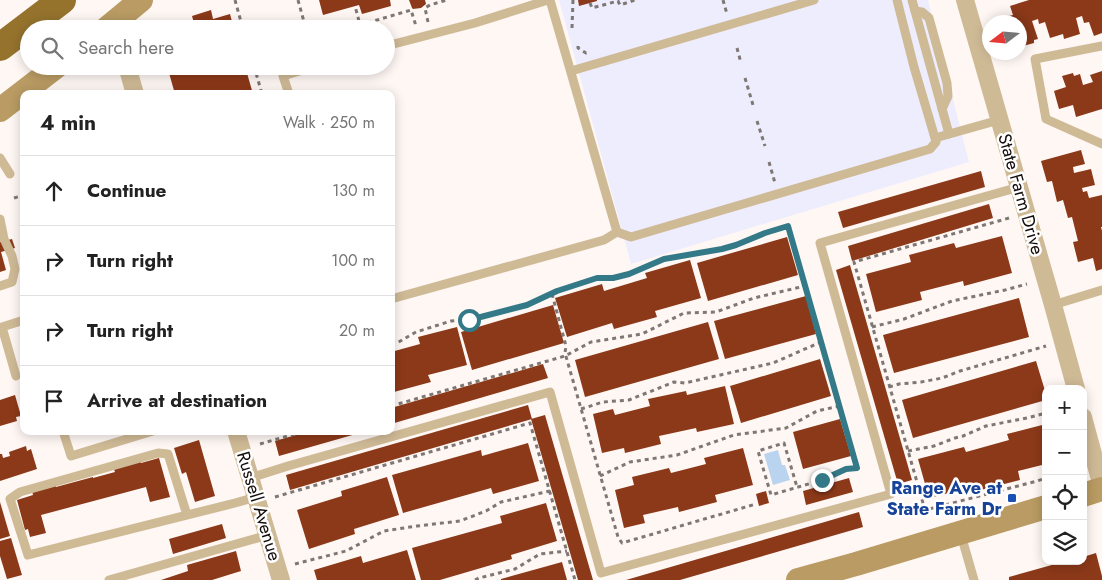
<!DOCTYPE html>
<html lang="en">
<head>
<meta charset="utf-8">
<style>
	:root { --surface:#fff; --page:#f6f6f6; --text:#222; --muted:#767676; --line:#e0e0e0 }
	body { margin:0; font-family:Jost,sans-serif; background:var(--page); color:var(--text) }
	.controls { position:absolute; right:15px; bottom:15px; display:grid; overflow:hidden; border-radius:10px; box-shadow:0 2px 12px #0003 }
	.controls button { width:45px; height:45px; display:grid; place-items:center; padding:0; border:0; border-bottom:1px solid var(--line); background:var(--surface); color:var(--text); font:25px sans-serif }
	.compass { position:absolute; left:982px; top:15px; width:45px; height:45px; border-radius:50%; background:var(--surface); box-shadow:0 2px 12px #0003; rotate:254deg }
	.stop { position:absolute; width:15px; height:15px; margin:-11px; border:4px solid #347987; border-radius:50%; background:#fff }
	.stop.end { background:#347987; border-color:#fff; box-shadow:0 1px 5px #0008 }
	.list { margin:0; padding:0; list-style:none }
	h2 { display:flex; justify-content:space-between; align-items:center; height:65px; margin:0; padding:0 20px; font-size:21px }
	h2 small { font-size:16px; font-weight:400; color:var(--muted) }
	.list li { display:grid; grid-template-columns:32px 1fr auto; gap:15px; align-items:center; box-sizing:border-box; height:70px; padding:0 20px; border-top:1px solid var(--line) }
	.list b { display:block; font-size:19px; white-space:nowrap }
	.list em { font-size:16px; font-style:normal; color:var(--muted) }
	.icon { flex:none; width:28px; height:28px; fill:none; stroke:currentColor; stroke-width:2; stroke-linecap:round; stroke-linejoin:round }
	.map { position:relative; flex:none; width:1102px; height:580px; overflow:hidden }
	.search { position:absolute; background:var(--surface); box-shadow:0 2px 12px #0003; left:20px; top:20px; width:375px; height:55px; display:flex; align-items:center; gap:12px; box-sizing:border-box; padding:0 18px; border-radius:28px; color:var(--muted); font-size:19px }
	.panel { position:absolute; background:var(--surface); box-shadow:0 2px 12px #0003; left:20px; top:90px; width:375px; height:345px; border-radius:10px }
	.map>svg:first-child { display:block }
</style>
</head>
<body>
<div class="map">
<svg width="1102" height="580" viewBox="0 0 1102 580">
	<rect width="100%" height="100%" fill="#fff7f4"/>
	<!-- commercial -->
	<polygon fill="#eeedfe" points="559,0 928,0 969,162 631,264"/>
	<!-- water -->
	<polygon fill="#bad4f0" points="778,450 782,465 785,465 790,480 773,485 764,454"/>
	<!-- building -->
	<g fill="#8c3919">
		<polygon points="319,0 390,0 391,6 362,14 359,5 323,15"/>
		<polygon points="409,0 425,0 426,4 421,8 413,9 412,8"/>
		<polygon points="578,0 597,0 597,1 579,6"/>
		<polygon points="1029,0 1102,0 1102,33 1094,36 1089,22 1084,23 1082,16 1076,18 1080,34 1064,39 1063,34 1050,38 1045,22 1039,24 1038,19 1032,21 1038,39 1034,40 1034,43 1023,46 1020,34 1020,22 1002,22 1001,18 1013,15 1010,6"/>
		<polygon points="211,10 213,19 230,14 234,29 175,29 194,23 192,16"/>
		<polygon points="167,66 245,66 253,94 175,94"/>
		<polygon points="1102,71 1102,109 1076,117 1073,105 1059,109 1054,91 1066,87 1062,76 1073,73 1074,76 1080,74 1083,85 1093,82 1090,75"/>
		<polygon points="1081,150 1085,164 1073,167 1074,173 1091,169 1095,185 1082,188 1083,192 1087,191 1089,198 1102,195 1102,227 1101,227 1102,231 1102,269 1096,271 1093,258 1078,262 1073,242 1078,241 1072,217 1068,218 1063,200 1057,202 1052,181 1047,182 1041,161"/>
		<polygon points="981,171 985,187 843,228 838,212"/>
		<polygon points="989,204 993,218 852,261 848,246"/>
		<polygon points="1002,236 1012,273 964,286 963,281 920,292 922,300 876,312 866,274 911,262 909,255 954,243 956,248"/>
		<polygon points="787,237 798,275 708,301 697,263"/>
		<polygon points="12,239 15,248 1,252 6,270 0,272 0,242"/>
		<polygon points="690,260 701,298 655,311 657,317 614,329 612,323 567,337 555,298 602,284 604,291 647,278 645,273"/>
		<polygon points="850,265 912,480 898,484 836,270"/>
		<polygon points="806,296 816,334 725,359 714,321"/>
		<polygon points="1019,298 1029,337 894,373 883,335"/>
		<polygon points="553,305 564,343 472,370 461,332"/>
		<polygon points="708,322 719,359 585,397 575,360"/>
		<polygon points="457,327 467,365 428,375 431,382 394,392 393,386 391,386 391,352 420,344 418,337"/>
		<polygon points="820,359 831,396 741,423 730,386"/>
		<polygon points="1036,361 1046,394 1046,400 913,438 902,400"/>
		<polygon points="543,364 548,378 391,424 391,408"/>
		<polygon points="725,386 734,424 697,432 696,428 659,436 661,444 625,453 624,448 602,453 593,414 613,409 615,415 650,406 648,399 686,391 687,395"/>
		<polygon points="15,395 21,416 16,417 17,421 0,426 0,400"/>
		<polygon points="528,405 532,419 290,490 286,475"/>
		<polygon points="545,415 593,580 578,580 531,419"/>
		<polygon points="840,419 851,456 803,469 793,432"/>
		<polygon points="1046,424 1046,464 1018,471 1020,480 977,491 976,486 929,498 918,459 964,447 966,452 1009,440 1007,434"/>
		<polygon points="310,431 363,431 363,432 279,456 275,441"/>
		<polygon points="199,440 215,496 195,502 186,472 182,474 174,448"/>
		<polygon points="528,443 539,481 493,494 491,488 403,513 392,475 481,450 482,456"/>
		<polygon points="26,446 27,451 31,449 37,469 0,481 0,454 2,454 3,458 10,456 9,452"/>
		<polygon points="743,448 753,485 715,495 717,502 679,512 678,507 643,515 645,523 624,528 615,490 634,485 632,477 669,468 671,473 706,464 704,458"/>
		<polygon points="159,458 170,497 150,502 146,487 41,515 46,533 30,537 28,529 25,530 17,500 33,495 32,491 55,484 56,487 93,477 93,478 115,472 113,467 140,460 141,463"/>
		<polygon points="387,477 399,515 354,529 355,534 309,549 297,510 342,496 341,491"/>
		<polygon points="849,478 853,492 806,505 803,491"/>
		<polygon points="766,491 769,503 759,506 756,494"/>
		<polygon points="0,502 10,536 0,539"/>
		<polygon points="546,503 557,541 511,555 512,559 440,580 421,580 412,548 502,523 500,516"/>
		<polygon points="859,512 863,527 680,580 626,580"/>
		<polygon points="222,524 226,538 173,554 169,539"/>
		<polygon points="11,538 22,575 7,579 0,556 0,541"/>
		<polygon points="407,550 416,580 317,580 314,570 361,556 363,563"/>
		<polygon points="236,551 241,571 212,580 161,580 188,571 187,565"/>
		<polygon points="1096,553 1102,576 1102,580 1009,580 1009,577 1066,561 1083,561 1083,557"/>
		<polygon points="562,562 567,580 501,580 501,579"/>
	</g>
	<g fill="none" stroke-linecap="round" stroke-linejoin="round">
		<!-- path -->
		<g stroke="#7e7774" stroke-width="3" stroke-dasharray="4 4" stroke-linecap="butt">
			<polyline points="235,0 243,29"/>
			<polyline points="298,0 306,29"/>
			<polyline points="723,0 727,14"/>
			<polyline points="590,3 592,8 618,1 620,5 635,0"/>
			<polyline points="428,22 425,8 430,5 447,0"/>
			<polyline points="360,25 411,10 416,26"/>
			<polyline points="572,28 573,0"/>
			<polyline points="349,29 360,25 355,6"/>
			<polyline points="578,46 578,48 586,53 589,52"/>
			<polyline points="737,48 741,63"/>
			<polyline points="254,66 262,94"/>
			<polyline points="745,78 753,105"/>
			<polyline points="757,121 765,146"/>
			<polyline points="769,162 775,183"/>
			<polyline points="14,198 24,195"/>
			<polyline points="1009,218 854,262 925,510 949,504 1037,481 1046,478"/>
			<polyline points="552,294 566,346 565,353 618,537 622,543 756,504"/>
			<polyline points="872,327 904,319 952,301 1005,290 1027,284"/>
			<polyline points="391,342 397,343 416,332 451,321 469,320 527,305 557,291 597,278 613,278 629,274 664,259 722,249 765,233 788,226 857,468 846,469 822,480 771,495 758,451 784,443 797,487"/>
			<polyline points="889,387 899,384 921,382 942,378 960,371 1046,346"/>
			<polyline points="391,406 565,356 591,342 642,334 684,313 716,312 754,298 805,286"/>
			<polyline points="581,409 603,402 629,400 674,382 685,383 773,363 821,342"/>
			<polyline points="260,444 305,431"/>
			<polyline points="908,451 934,446 955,438 963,436 986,426 1027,418 1046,413"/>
			<polyline points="600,476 630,462 677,455 734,435 786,428 817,411 840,406"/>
			<polyline points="275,497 530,423 575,580"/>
			<polyline points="295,564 346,551 384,531 417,526 460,521 486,511 501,502 550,491"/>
			<polyline points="475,580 479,578 515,569 540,554 567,551"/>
		</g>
		<!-- lane -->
		<g stroke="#cfba96" stroke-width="9">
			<polyline points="912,0 949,134"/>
			<polyline points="915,11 922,12 929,18 947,83 948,96 942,109"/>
			<polyline points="386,46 475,23 548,0"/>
			<polyline points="1102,46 1035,59 1046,119 1102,144"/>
			<polyline points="571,71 814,0"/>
			<polyline points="289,94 283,76 316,66"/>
			<polyline points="935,138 999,120"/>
			<polyline points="0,158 10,174"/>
			<polyline points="0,219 4,239 12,256 15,269 12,282 0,286"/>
			<polyline points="617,232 631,237 930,149 936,142 935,138 914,67 897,0"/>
			<polyline points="391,299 604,240 617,232 550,0"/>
			<polyline points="1053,305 1102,290"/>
			<polyline points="16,376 2,327 24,320"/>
			<polyline points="63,431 71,456 153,431"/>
			<polyline points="250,478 288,466 550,392 601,573 891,494 820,243 1019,187"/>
			<polyline points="187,515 168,454 158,453 20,492 10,499 28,555 235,503 256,497"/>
			<polyline points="961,535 974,580"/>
			<polyline points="109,580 268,535"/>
		</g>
		<!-- street -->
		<g stroke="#cfba96" stroke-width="18">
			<polyline points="965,0 1053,305 1076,389"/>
			<polyline points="127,66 135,94"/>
			<polyline points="1083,417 1102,487"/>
			<polyline points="236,431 281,580"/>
		</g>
		<!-- secondary -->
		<g stroke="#b99b63" stroke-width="24">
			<polyline points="106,29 141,0"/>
			<polyline points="0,110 57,66"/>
			<polyline points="1083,495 1102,489"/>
			<polyline points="798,580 856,564 1046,507"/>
		</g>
		<!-- highway -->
		<polyline stroke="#95732d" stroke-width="28" points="0,47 62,0"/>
	</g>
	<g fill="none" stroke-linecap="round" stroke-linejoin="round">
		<!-- route -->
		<polyline stroke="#347987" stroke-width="6" points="469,320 527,305 557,291 597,278 613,278 629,274 664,259 722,249 736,245 765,233 788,226 857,468 846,469 822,480"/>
	</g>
	<!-- markers -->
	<rect fill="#1a4fb4" stroke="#fff" stroke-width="2" x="1007" y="493" width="10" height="10" rx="2.5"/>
	<g text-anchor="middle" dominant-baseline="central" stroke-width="5" stroke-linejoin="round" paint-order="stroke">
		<!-- street labels -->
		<g font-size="18" fill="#140d0b" stroke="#fff">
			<text transform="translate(1021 194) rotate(74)">State Farm Drive</text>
			<text transform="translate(259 506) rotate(73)">Russell Avenue</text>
		</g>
		<!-- transit labels -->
		<g font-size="18" font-weight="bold" fill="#164399" stroke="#fff" text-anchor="end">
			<text x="1002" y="488">Range Ave at<tspan x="1002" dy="21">State Farm Dr</tspan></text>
		</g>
	</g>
</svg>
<div class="controls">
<button>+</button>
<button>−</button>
<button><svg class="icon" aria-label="locate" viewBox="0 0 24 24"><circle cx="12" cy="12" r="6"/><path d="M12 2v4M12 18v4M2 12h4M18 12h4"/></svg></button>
<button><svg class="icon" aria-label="layers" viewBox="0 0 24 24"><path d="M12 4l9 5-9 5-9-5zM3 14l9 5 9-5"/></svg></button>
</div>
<svg class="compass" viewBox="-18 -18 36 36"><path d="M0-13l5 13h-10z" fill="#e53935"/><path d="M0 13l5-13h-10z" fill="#767676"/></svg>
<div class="stop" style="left:469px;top:320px"></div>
<div class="stop end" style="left:822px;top:480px"></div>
<div class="search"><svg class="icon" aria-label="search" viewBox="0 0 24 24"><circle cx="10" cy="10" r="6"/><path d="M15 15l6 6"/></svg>Search here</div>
<section class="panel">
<h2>4 min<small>Walk · 250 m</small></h2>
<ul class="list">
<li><svg class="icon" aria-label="ahead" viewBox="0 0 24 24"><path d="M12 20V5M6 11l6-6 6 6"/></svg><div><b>Continue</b></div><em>130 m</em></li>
<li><svg class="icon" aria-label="right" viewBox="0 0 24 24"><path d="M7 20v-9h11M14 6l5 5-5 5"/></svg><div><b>Turn right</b></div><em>100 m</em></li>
<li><svg class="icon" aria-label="right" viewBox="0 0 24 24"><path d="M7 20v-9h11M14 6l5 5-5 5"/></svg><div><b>Turn right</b></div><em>20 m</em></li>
<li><svg class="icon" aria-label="arrive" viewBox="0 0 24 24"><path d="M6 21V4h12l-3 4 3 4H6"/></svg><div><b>Arrive at destination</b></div></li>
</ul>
</section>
</div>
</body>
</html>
